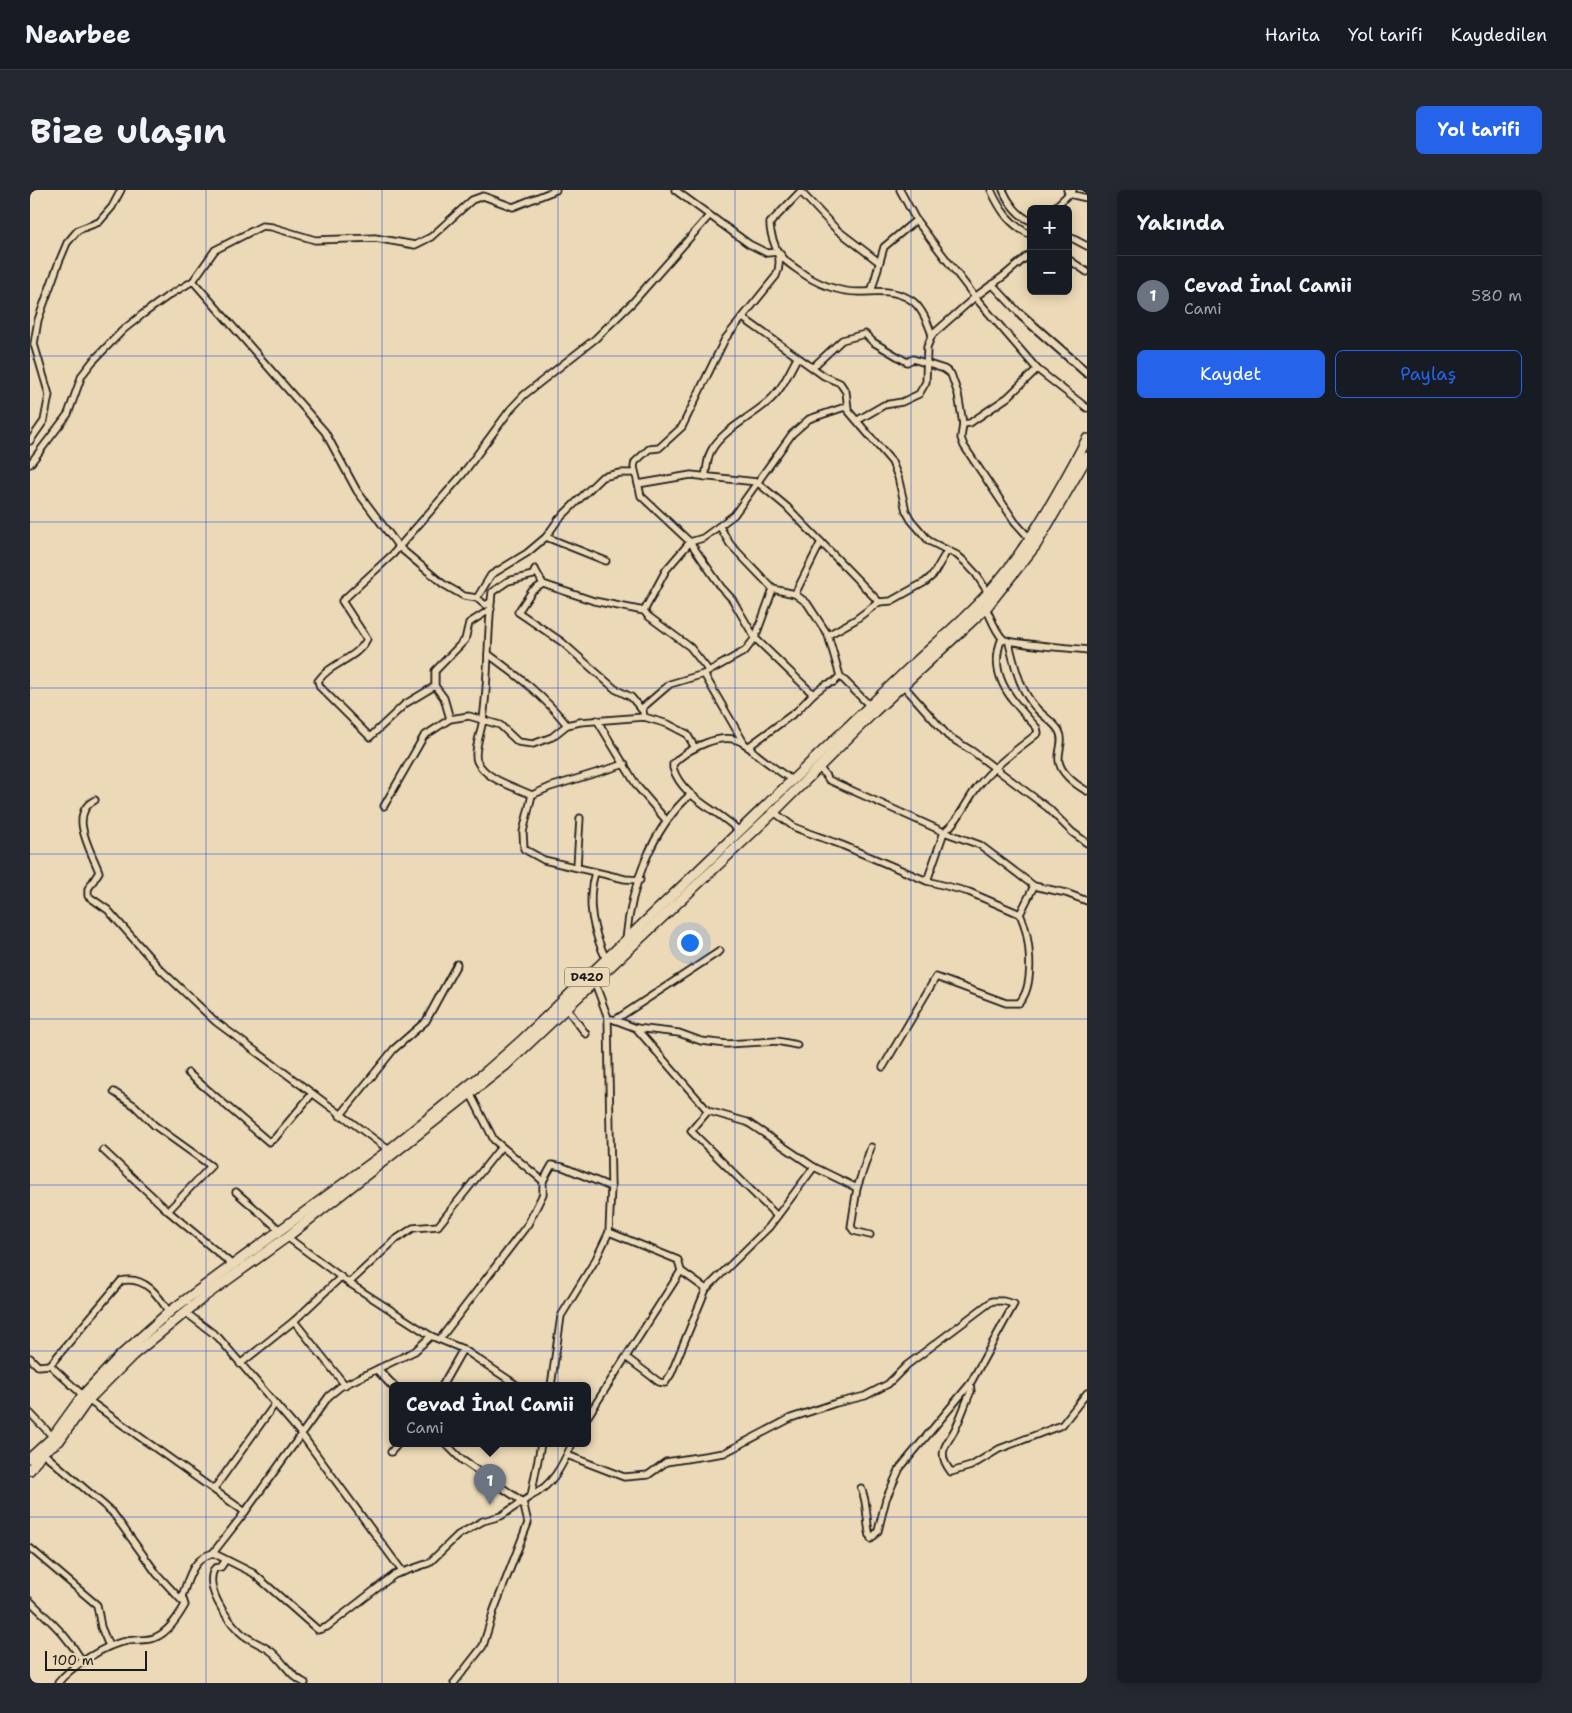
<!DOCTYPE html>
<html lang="tr">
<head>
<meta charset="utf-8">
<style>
	:root { --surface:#171b24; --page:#242831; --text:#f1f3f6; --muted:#9ea1a6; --line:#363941; --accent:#2563eb }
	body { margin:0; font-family:"Shantell Sans",sans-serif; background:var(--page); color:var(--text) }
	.controls { position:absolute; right:15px; top:15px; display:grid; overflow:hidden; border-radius:8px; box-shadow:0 2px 12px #0003 }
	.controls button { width:45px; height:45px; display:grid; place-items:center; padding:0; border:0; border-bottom:1px solid var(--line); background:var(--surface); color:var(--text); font:25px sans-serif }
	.scale { position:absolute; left:15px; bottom:12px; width:102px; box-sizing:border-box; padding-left:5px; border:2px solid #1c1c1c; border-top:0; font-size:14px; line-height:18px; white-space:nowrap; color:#1c1c1c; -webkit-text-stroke:4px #ecd9b7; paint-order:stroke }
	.you { position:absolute; left:659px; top:752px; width:18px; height:18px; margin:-12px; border:4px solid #fff; border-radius:50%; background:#1a73e8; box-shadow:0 0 0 8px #1a73e833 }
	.badge { display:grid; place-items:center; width:32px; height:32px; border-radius:50%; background:var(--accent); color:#fff; font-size:16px; font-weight:700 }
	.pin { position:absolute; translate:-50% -41px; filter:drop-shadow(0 1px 2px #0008) }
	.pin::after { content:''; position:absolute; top:26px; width:18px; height:15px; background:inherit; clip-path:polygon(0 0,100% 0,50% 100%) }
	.popup { position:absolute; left:359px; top:1192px; width:202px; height:65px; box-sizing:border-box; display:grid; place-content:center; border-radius:8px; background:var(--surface); filter:drop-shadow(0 1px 4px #0005); font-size:16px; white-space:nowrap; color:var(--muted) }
	.popup b { font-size:19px; color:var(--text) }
	.popup::after { content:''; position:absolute; left:50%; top:100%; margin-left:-10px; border:10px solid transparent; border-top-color:var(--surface) }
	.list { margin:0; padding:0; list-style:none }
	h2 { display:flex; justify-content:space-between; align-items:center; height:65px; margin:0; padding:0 20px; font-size:21px }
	h2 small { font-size:16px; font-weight:400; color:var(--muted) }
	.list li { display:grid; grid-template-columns:32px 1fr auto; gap:15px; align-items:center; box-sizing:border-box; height:80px; padding:0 20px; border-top:1px solid var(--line) }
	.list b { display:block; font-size:19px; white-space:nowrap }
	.list p { margin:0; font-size:16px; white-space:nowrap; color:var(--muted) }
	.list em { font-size:16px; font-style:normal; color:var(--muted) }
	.actions { display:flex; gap:10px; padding:15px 20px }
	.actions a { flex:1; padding:11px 0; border:1px solid var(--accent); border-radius:8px; text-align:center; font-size:18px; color:var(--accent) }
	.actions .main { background:var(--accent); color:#fff }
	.map { position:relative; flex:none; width:1057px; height:1493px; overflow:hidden; border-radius:8px }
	header { display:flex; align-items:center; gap:30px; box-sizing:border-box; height:70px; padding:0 25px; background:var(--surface); border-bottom:1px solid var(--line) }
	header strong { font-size:24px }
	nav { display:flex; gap:28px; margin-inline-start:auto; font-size:18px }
	.intro { display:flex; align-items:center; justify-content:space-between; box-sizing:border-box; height:120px; padding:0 30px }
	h1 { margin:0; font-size:35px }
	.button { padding:12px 22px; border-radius:8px; background:var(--accent); color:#fff; font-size:18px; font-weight:700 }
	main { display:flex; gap:30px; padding:0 30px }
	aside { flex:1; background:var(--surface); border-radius:8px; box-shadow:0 2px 12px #0003 }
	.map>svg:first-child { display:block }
</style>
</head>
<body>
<header>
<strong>Nearbee</strong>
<nav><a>Harita</a><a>Yol tarifi</a><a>Kaydedilen</a></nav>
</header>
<div class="intro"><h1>Bize ulaşın</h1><a class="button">Yol tarifi</a></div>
<main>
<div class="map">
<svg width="1057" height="1493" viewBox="0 0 1057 1493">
	<rect width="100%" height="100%" fill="#ecd9b7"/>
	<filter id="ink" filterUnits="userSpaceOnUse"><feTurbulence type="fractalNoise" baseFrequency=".02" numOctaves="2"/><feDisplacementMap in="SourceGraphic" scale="10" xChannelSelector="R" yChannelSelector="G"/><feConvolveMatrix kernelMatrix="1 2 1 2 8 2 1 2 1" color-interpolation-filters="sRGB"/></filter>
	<g filter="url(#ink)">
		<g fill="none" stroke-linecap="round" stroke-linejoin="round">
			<defs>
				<g id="minor">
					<path d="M645,0L719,54L737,63L749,62C755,72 760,74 768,80C786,94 810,103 833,102C848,101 866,100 881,110C892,117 898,133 902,145L897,157L896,192L889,204L872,212L854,215L828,230"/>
					<path d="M772,0L740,33C739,53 756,65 746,86L695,149L652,237L629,258L619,259L605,272L604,277L611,306L660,352L673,348L704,325L762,244L779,229L815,217L862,272L868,287L876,321L881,330L899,351L927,365L935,372L946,384L959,404"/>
					<polyline points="870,0 886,30 945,107 1007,179 1057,218"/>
					<path d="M961,0C970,20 980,35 1001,45"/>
					<path d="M973,0C978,12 988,26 1001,31"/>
					<polyline points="1037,0 1039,4 1057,8"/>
					<polyline points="771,2 806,39 849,72"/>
					<polyline points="1023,19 1043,0"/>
					<polyline points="1038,46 1057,56"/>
					<polyline points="1038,69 1057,82"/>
					<polyline points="163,91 295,242 327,301 369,357 413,394 434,406 447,408 455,415 461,412"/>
					<polyline points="962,94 991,125"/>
					<polyline points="842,99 854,57 886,30"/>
					<polyline points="713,128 794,186 810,193 816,202 818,219"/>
					<polyline points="902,145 945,107 975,85 1001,63"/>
					<polyline points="783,177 812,150 835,144 843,152 877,172 883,169 914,179 921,184 928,204 933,234 931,248 934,256 985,332 1002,351"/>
					<polyline points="933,234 940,233 978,207 1007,179"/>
					<polyline points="0,251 14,231 19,205 4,154 8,130 29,72 37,53 48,40 69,32 82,17 91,0"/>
					<polyline points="0,274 38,224 52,185 63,171 93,140 113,124 138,106 163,91 185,60 232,36 242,37 285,50 345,48 385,55 401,47 442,10 453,6 483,17 526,0"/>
					<path d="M675,287C677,279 677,268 681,261C693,239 722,227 740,210C752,199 759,183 767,168"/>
					<polyline points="608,294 661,285 727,292 757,317 849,412 861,411 895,392 903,385 917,361"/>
					<polyline points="690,337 700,354 743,399 765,404 777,413 798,445 810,486 842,518"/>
					<polyline points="516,347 576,371"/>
					<polyline points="513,394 502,401 488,422 532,452 585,499 601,507 613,521 614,527"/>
					<polyline points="765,404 791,352"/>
					<polyline points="447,408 461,385 497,363 516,347 528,330 572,287 590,283 605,283"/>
					<path d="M956,418C961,428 965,441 973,449C979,454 1043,458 1057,460"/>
					<polyline points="461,419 439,433 435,450 405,481 405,496 414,508 420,529 439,526 470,535 488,552 503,554 522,547 537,535 550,532 614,527 638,534 657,544 665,558"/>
					<polyline points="614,421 636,380 660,352 691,397 702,409 725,448 783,504"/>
					<polyline points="798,445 825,430 849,412"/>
					<path d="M979,453C985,477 990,501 1007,519C1014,527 1024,532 1029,541C1034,550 1029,558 1029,567C1027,581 1046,595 1057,601"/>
					<path d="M458,464C488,486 514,506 537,535"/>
					<polyline points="674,484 714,553"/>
					<polyline points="872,494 918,546 942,561 1018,618 1042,642 1057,653"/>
					<path d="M405,496L375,514L340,547L290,497L288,491C301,472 326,470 337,449L312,411L363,364L432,285L480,220L494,205L565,149L603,112L679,26"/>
					<polyline points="611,519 640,494 674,484 715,461 725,448 743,399"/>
					<polyline points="567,530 607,596 636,630"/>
					<polyline points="718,557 767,521 783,504 795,495 804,492 810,486"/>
					<path d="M595,574L520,597L502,605C485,597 456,590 447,571C443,562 452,539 453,529C459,487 457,444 462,402L478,391L503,385L505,379L513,394L564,411L614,421L618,426L660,457L679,481"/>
					<polyline points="789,577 799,590 914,642 897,691"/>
					<polyline points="502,605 493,642 494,659 514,670 595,689 610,690"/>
					<path d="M65,610C37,624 62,662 69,682L58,699V706L78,720L130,779L186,832L359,960L358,963"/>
					<polyline points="354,616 394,546 420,529"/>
					<polyline points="744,622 764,637 779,643 812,655 897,691 939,702 990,724"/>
					<path d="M710,642C689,620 652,608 643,578V574C657,559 693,540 713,553C718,555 721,560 725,563C737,573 750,582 763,591"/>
					<path d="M914,642C930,630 937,609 949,595C966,574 988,559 1008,543L1007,538C984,512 956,487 972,448"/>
					<polyline points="914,642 950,655 1004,696 1036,703 1057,711"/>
					<polyline points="547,676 550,628"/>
					<path d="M565,682C556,713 563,742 577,771"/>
					<path d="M596,749C601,697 621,639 661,604"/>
					<polyline points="537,819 556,844"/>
					<polyline points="582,829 585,830 690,761"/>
					<polyline points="585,830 606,838 678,921 717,932 784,977 827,998 821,1037 824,1041 840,1045"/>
					<polyline points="606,838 649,843 671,851 697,854 747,851 767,855"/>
					<path d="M853,877L906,787L976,813H989C1006,795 1000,745 990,724L1004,696"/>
					<polyline points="158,883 239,952 245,948 282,904"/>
					<polyline points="84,902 105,916 124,935 181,976 138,1021"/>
					<polyline points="440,903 464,950 513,991"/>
					<polyline points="678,921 661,941 747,1026"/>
					<polyline points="310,926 364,859 396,831 427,774"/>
					<polyline points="73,960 138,1021 204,1076"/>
					<polyline points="827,998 841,957"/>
					<polyline points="206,1002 251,1041"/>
					<polyline points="579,1042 648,1070 651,1081 676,1099"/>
					<polyline points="257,1047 319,1093 401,1146 433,1159 488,1196"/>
					<polyline points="319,1093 365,1050 383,1038 408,1036 471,957"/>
					<polyline points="155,1122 188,1147 272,1245 372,1381"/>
					<polyline points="264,1131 315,1195"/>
					<polyline points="410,1149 498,1034 513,1004 513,991 522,975 533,977 581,997"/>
					<polyline points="0,1168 8,1176 20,1175 58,1210 215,1322"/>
					<polyline points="597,1168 629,1192 635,1193 641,1184 676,1099 739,1037 784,977"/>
					<polyline points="210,1174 264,1131 311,1087"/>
					<path d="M20,1175L91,1091C115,1085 129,1106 140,1124"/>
					<path d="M940,1194L941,1201C936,1212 932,1224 927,1235C919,1254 904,1260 921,1282L941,1276L969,1259L1032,1235L1057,1203"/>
					<polyline points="412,1196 433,1159"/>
					<polyline points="521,1196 531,1126 566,1069 579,1042 581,997 578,828 565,793"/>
					<polyline points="0,1223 25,1249"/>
					<polyline points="558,1226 651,1081"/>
					<polyline points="416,1254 432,1270 493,1312 498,1333 464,1420 453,1456 424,1493"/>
					<polyline points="12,1262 82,1322 127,1384 152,1411"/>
					<polyline points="361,1262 368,1254"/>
					<path d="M537,1265L594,1287L618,1285L636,1272L694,1263L761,1228L806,1213L835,1206L858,1194L877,1175L962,1111H973L984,1114L940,1194L870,1278L856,1309L848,1341L841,1349C835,1332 839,1315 831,1298"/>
					<polyline points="184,1299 245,1214"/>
					<path d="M501,1306C523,1295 532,1276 542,1254"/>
					<polyline points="0,1358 67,1415 71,1437 79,1456"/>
					<polyline points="183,1363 215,1322 299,1206 310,1197 385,1161 401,1146"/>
					<path d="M195,1371L191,1377L185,1378C173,1396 196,1428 210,1442C219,1451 232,1454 242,1462C254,1472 260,1486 275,1493"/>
					<path d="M0,1411C22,1433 37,1445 53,1472"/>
					<path d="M28,1493C40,1477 76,1454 97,1451C105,1449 116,1451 124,1448C138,1443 148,1427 155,1415L152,1406C159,1388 162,1369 183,1363L223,1383L288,1440L297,1437L364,1385L399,1373L428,1345L453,1331L471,1326L501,1306L511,1254"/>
				</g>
				<g id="tertiary">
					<polyline points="991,125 1057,183"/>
					<polyline points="348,1180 363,1196"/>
				</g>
				<g id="trunk">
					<path d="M0,1268L22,1248L53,1205L90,1166L139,1122L359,960L458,880L491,851L878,479C905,454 934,430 958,403C999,358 1028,302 1057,249"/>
					<polyline points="0,1280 12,1262 29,1251 58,1210 103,1165 175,1106 257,1047 476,875 744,622 845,521 956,418 1006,355 1057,267"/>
				</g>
			</defs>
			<!-- minor casing -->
			<use href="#minor" stroke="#1c1c1c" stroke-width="9"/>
			<!-- tertiary casing -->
			<use href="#tertiary" stroke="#1c1c1c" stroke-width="11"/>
			<!-- trunk casing -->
			<use href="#trunk" stroke="#1c1c1c" stroke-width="12"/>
			<!-- minor -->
			<use href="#minor" stroke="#ecd9b7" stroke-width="5.5"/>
			<!-- tertiary -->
			<use href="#tertiary" stroke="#ecd9b7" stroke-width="7"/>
			<!-- trunk -->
			<use href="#trunk" stroke="#ecd9b7" stroke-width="9"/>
		</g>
	</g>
	<!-- grid -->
	<path fill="none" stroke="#1d4ed8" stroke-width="1" stroke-opacity="0.55" d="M176,0V1493M352,0V1493M528,0V1493M705,0V1493M881,0V1493M0,166H1057M0,332H1057M0,498H1057M0,664H1057M0,829H1057M0,995H1057M0,1161H1057M0,1327H1057"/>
	<g text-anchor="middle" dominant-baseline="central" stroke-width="4" stroke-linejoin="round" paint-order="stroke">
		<!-- shield labels -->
		<rect fill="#ecd9b7" stroke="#5a554a" stroke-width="1" x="534.5" y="777.5" width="45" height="19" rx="4"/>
		<g font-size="12" font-weight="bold" fill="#1c1c1c">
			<text x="557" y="787">D420</text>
		</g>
	</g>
</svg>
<div class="controls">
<button>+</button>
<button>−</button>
</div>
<div class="scale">100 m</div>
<div class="you"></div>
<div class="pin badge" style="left:460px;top:1315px;background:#6b7280">1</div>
<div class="popup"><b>Cevad İnal Camii</b>Cami</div>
</div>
<aside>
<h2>Yakında<small></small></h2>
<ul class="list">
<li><span class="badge" style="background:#6b7280">1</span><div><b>Cevad İnal Camii</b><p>Cami</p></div><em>580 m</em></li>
</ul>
<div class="actions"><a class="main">Kaydet</a><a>Paylaş</a></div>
</aside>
</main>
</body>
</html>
